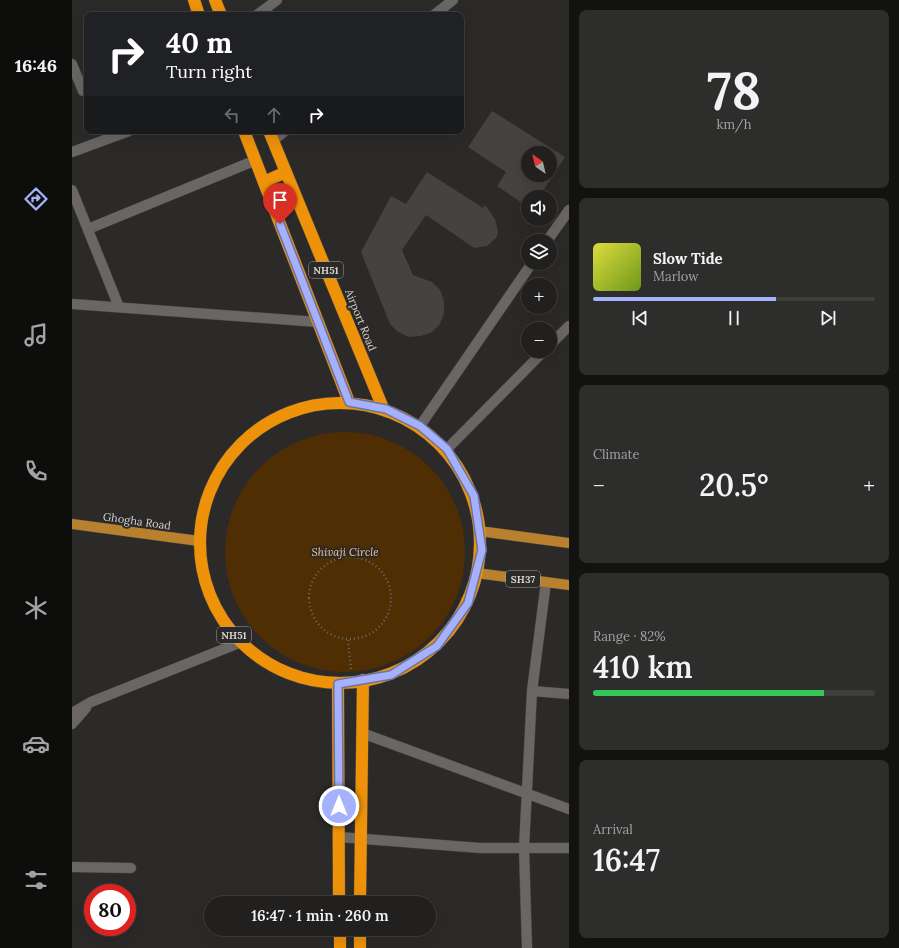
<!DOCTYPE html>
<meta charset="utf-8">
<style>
:root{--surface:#21201e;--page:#2d2d2b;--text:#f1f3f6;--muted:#a2a3a4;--line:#3e3e3c;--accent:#a5b1fc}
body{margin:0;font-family:Lora,serif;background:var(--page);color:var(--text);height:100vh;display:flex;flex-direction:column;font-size:15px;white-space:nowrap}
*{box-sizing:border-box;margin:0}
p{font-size:13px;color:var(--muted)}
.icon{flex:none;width:22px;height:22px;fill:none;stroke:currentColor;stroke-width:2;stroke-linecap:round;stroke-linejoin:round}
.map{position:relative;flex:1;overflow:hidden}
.details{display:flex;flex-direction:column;gap:10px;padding:10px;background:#121210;width:330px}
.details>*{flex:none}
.hud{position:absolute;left:12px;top:12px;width:380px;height:122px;border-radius:8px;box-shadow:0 4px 16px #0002,0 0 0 1px var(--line);background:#202124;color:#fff;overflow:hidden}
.needle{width:26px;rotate:326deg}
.controls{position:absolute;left:449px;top:146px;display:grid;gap:8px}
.controls a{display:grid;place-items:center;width:36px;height:36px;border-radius:50%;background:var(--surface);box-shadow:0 4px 16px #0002,0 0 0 1px var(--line);font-size:20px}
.speed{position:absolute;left:12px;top:884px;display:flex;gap:8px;font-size:20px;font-weight:700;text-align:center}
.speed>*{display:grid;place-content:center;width:52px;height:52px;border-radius:50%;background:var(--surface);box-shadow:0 4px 16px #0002,0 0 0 1px var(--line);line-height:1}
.speed .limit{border:6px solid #d22;background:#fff;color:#111}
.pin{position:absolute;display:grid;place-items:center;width:34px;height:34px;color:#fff;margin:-41px -17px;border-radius:50% 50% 50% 0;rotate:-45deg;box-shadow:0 0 4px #0007}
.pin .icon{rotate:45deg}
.me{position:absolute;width:44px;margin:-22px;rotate:0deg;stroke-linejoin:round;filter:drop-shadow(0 0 3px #0008)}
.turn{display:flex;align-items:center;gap:14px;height:84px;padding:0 16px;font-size:18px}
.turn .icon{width:52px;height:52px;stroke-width:2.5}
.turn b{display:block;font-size:28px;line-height:34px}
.lanes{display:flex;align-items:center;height:38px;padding:0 16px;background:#0003;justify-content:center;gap:20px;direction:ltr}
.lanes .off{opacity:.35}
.big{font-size:30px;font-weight:600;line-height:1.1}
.details .card{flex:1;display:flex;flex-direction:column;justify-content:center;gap:6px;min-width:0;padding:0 14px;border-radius:8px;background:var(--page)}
.details .dial{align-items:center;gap:0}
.dial b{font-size:52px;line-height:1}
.song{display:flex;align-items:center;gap:12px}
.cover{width:48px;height:48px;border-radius:6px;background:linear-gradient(135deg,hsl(60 70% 55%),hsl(80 70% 35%))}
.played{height:4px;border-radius:2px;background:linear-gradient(90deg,var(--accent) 65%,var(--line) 65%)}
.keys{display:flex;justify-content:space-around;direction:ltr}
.heat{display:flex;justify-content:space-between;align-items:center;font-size:22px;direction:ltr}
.charge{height:6px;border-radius:3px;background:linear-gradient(90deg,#34c759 82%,var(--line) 0)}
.trip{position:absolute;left:132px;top:896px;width:232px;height:40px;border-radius:20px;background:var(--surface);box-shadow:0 4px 16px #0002,0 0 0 1px var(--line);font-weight:600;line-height:40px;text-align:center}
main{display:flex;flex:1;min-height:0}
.menu{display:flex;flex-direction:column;width:72px;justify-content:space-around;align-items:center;background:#0d0d0c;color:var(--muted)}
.menu .icon{width:28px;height:28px}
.menu .selected{color:var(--accent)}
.menu b{font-size:18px;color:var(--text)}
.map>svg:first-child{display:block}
.green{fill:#4f2e04}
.building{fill:#454240;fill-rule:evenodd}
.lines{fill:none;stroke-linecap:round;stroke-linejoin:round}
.minor-casing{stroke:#464543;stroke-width:11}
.major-casing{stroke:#464543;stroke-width:11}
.highway-casing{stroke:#464543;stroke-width:13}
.path{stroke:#6a6866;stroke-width:2.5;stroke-dasharray:1 3;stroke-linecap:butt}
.minor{stroke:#696664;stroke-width:10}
.major{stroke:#b9802d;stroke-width:10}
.highway{stroke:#ee9209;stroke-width:12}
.route-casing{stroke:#6b73a4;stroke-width:10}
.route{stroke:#a5b1fc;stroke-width:7}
.labels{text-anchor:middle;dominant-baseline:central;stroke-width:4;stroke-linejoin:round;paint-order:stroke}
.shield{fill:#2c2a28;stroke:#a1a09e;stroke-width:1}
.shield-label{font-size:10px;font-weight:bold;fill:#d3d2d0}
.street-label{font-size:11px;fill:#d3d2d0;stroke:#2c2a28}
.park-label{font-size:11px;font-style:italic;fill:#f5c596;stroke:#2c2a28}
</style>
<main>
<nav class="menu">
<b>16:46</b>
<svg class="icon selected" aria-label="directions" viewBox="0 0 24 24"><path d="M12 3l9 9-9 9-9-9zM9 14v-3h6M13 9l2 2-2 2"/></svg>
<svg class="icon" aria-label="music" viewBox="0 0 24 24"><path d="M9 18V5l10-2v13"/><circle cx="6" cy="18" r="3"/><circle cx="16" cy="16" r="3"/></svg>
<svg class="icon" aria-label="phone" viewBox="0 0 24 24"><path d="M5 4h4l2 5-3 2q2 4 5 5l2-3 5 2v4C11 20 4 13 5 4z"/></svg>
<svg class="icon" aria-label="climate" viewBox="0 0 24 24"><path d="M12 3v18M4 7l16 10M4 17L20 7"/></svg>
<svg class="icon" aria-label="car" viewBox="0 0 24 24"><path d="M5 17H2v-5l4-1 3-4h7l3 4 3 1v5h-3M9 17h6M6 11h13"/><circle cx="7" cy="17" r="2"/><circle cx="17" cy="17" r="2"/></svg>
<svg class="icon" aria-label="filters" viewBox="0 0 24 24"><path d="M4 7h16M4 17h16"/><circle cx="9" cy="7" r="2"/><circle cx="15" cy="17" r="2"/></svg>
</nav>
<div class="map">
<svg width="497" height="948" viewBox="0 0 497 948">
<rect width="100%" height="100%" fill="#2c2a28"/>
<path class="green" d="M153 552a120 120 0 1 1 240 0a120 120 0 1 1-240 0Z"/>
<path class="building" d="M420,111L493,157L467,197H456V207L425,186L434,172L396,147ZM456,153H478V175H456Z
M355,172L411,208L413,205L423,219L426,232L424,238L415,246L402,248L354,215L330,250L341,275L360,282L368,290L372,301V313L368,324L360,332L349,336L337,337L326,332L318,324L289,252L319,196L334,204Z"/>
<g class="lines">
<defs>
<path id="minor" d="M185,15L205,0
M362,15L381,0
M0,64L11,91
M201,141L213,131
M0,152L57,131
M0,190L47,307
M16,229L184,160
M475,241L497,210
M0,304L246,322
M478,345L497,326
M348,426L460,263
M375,449L472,351
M460,691L474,582
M0,713L19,702L167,643
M0,724L14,708
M290,733L497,809
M267,837L408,848H497
M0,867L59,868
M455,948L452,848L460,691L497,694"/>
<path id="major" d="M0,524L127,541
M407,531L497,543
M404,573L497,585"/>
<path id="highway" d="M122,0L127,15
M143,0L149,15
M172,131L277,402
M197,131L311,408
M192,182L214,172
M128 543a140 140 0 1 1 280 0a140 140 0 1 1-280 0Z
M266,685L267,903
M288,903L291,680
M268,929V948
M288,948V929"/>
</defs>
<use href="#minor" class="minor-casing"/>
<use href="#major" class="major-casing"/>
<use href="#highway" class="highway-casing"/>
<path class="path" d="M237 598a41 41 0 1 1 82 0a41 41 0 1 1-82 0Z
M276,640L279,669"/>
<use href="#minor" class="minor"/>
<use href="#major" class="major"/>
<use href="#highway" class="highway"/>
</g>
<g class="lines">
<defs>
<path id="route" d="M208,224L277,402L314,409L348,426L375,449L402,496L410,550L396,603L365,646L319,675L266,684L267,806"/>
</defs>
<use href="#route" class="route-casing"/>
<use href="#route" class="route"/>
</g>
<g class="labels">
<g class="shield">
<rect x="237" y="262" width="34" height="16" rx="3"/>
<rect x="434" y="571" width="34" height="16" rx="3"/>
<rect x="145" y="627" width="34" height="16" rx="3"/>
</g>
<g class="shield-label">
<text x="254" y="270">NH51</text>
<text x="451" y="579">SH37</text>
<text x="162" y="635">NH51</text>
</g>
<g class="street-label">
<text transform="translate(289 320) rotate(68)">Airport Road</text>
<text transform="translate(65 521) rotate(8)">Ghogha Road</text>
</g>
<g class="park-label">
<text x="273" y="552">Shivaji Circle</text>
</g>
</g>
</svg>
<div class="controls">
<a><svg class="needle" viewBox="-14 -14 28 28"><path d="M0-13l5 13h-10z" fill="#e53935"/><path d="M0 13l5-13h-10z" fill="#a2a3a4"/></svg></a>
<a><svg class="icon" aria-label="sound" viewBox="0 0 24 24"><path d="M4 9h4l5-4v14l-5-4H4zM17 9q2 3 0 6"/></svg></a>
<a><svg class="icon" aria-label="layers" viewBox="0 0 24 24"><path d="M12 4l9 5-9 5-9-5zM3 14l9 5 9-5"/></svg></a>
<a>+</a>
<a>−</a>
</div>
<div class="speed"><div class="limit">80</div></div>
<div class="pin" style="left:208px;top:224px;background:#d93025"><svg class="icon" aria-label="arrive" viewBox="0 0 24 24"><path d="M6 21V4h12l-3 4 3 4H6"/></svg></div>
<svg class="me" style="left:267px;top:806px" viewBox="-20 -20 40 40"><circle r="17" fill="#a5b1fc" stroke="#fff" stroke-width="3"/><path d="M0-11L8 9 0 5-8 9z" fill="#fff"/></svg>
<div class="trip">16:47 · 1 min · 260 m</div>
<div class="hud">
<div class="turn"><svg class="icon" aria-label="right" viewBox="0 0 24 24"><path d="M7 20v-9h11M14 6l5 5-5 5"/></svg><div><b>40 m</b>Turn right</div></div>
<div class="lanes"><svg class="icon off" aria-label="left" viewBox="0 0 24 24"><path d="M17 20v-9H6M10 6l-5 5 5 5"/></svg><svg class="icon off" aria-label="ahead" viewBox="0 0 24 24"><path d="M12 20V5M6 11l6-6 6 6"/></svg><svg class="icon" aria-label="right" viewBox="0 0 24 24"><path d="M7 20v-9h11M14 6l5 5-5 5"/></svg></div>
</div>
</div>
<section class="details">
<div class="card dial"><b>78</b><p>km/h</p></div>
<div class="card">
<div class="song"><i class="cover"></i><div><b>Slow Tide</b><p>Marlow</p></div></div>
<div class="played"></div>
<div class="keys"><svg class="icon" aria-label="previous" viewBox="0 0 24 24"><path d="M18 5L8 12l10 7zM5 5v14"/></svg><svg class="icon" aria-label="pause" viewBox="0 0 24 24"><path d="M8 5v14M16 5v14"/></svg><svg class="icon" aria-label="next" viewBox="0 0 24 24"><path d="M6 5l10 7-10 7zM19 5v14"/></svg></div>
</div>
<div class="card"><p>Climate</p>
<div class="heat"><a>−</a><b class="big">20.5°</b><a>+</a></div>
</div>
<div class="card"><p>Range · 82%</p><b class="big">410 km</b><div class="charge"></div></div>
<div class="card"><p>Arrival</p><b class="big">16:47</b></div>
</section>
</main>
